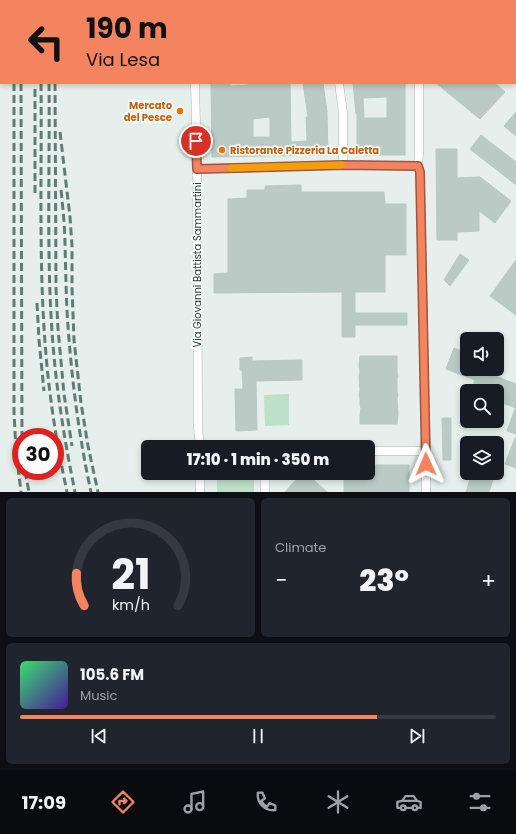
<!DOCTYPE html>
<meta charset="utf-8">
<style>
:root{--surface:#171b24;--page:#20242c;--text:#f1f3f6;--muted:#9ea1a6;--line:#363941;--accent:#f4845f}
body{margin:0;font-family:Poppins,sans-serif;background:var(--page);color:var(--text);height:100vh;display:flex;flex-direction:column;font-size:15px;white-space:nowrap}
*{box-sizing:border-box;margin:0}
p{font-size:13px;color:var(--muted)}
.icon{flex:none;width:22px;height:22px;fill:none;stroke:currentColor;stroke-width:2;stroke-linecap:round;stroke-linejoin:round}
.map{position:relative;height:492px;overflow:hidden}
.drawer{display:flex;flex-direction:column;gap:6px;padding:6px;background:#0d0f14;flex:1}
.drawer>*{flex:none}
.hud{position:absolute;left:0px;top:0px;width:516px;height:84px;box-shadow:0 2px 6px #0003;background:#f4845f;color:#111;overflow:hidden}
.tools{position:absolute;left:460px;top:332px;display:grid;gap:8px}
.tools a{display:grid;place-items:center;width:44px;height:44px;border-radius:6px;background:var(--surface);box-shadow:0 2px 6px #0003;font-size:20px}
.speed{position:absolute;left:12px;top:428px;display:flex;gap:8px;font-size:20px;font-weight:700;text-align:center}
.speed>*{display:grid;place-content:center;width:52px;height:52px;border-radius:50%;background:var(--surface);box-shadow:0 2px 6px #0003;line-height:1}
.speed .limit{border:6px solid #d22;background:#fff;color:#111}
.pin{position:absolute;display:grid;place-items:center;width:34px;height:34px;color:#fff;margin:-17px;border:2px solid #fff;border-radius:50%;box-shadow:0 1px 4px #0007}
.me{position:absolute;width:44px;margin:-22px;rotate:359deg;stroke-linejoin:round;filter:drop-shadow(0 0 3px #0008)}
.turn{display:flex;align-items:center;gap:14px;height:84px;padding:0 20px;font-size:18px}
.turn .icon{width:52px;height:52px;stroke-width:2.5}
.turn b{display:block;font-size:28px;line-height:34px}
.big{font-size:30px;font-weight:800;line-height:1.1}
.drawer .card{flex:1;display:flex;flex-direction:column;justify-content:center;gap:6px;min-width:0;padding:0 14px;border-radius:6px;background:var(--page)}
.drawer .dial{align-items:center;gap:0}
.dial svg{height:104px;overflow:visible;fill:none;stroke:var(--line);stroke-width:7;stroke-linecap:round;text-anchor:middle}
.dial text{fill:var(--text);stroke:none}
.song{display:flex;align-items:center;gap:12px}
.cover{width:48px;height:48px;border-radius:6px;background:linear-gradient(135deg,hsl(140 70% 55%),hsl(260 70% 35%))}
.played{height:4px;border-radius:2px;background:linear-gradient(90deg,var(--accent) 75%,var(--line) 75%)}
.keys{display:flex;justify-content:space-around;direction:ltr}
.heat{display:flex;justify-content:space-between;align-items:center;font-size:22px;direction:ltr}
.drawer .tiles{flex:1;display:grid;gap:6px;grid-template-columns:1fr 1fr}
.card:last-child{grid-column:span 2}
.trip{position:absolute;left:141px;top:440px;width:234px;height:40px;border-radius:6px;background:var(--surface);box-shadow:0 2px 6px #0003;font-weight:800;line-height:40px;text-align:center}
.tabs{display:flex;height:64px;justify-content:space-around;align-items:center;background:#090b0e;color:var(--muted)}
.tabs .icon{width:28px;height:28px}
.tabs .on{color:var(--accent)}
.tabs b{font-size:18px;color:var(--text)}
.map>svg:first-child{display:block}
.green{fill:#bfe0c8}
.building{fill:#bbcac4;stroke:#b8c9c2;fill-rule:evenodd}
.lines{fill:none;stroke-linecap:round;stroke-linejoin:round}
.minor-casing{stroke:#a8b8b2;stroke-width:9}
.minor{stroke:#fff;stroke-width:8}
.rail{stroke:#5f7d75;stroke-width:3;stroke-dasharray:8 4;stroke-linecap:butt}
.route-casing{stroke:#9f563e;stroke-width:10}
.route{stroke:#f4845f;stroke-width:7}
.slow{stroke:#f59e0b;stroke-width:7}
.food-dot{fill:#e8710a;stroke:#f7fbf9;stroke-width:1.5}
.labels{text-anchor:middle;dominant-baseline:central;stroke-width:3.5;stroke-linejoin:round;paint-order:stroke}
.food-label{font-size:10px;font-weight:bold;fill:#c56008;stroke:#f7fbf9;text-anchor:end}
.street-label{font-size:10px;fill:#24423a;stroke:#f7fbf9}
</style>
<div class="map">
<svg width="516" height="492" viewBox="0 0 516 492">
<rect width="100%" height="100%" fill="#e6efeb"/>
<path class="green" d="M289,394V425L265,426L264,395Z
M217,473H254V492H217Z"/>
<path class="building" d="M211,83H230V86L248,85V83H290L291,142L307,141L306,117H308L303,83H323L327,112L328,155L212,157ZM270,117V137H253V119Z
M353,83H405V155H357V114H356ZM387,97V118H364L363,98Z
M436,83H495L505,92L480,119Z
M516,112V136L504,126Z
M481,135L516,162V185L470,149Z
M436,149H457V178L480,177L511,201L495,223L479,211V231L457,232V240H437Z
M301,185V192H384L385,204H406V255H385V292H355V313H407V325H355V337H342V292L214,293V274L228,273V199L247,198V190H265V186Z
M460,254L469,260L450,286L444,280Z
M516,260V315L490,296Z
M454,348L467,353V369H477L516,384V408L497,401V391H471L475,380L446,369Z
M360,356H397V372L398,376L397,378V392L398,395L397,399L398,414L397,424H360V415L361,408L360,405V399L359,395L360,390L359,376L360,372L359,366Z
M252,357V361L302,360V380L256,381L257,430L236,431L235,389H243L242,370H240V358Z
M515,409H516V434L507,431Z
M442,418H451V460H443Z
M515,438H516V468L505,464Z
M368,465H409V492H344V473H368Z
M302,473H306L327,492H285Z
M472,473H495L489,492H466Z"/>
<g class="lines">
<defs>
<path id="minor" d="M194,0V1
M334,0V1
M418,0V1
M195,83L197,169L198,428L200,447
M339,83L343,113V165
M419,83V154L418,166L420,172L426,451V492
M197,169L343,165L418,166
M368,451H426
M265,473V492
M200,492V473"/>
</defs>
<use href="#minor" class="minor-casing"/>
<use href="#minor" class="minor"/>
<path class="rail" d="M55,0V1
M14,1V0
M21,1V0
M41,1V0
M49,1V0
M14,83V413L16,450L21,492
M21,83L22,437
M41,83C42,177 38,272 47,366C51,408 58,450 67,492
M49,83C50,170 46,258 53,345C57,394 65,443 75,492
M55,83L56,289L58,329L64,394L72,446
M35,89V197
M60,132L70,217L72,246V288L74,340L81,403L88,446L98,492
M61,190C63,209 65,228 65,247C66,274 66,300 68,326C72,382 79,437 91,492
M37,303L39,340L44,391
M25,471L29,492"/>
</g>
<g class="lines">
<defs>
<path id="route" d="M196,141L197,169L343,165L418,166L420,172L426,464"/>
</defs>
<use href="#route" class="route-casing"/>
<use href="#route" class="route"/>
<path class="slow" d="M231,168L341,165"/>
</g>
<g class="food-dot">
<circle cx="180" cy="111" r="4"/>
<circle cx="222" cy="150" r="4"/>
</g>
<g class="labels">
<g class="food-label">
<text x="172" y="105">Mercato<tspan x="172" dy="12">del Pesce</tspan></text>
<text x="230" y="150" text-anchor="start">Ristorante Pizzeria La Caletta</text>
</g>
<g class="street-label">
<text transform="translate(197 265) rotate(-90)">Via Giovanni Battista Sammartini</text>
</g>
</g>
</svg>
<div class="tools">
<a><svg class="icon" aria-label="sound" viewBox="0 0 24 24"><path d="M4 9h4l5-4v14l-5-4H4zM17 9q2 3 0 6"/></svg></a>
<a><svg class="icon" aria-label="search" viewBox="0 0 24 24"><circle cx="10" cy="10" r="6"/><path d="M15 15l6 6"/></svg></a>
<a><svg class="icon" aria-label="layers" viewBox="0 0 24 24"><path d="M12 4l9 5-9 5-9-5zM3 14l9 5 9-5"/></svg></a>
</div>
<div class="speed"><div class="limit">30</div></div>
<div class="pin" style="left:196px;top:141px;background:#d93025"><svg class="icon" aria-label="arrive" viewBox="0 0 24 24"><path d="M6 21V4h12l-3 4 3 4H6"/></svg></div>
<svg class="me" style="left:426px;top:464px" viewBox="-20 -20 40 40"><path d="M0-17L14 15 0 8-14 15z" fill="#f4845f" stroke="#fff" stroke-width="4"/></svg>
<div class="trip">17:10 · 1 min · 350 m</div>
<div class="hud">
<div class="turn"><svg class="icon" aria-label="left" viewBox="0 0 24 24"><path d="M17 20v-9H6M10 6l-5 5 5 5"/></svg><div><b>190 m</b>Via Lesa</div></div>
</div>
</div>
<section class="drawer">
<div class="tiles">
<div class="card dial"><svg viewBox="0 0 100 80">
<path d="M14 69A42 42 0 1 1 86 69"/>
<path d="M14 69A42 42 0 0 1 8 44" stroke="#f4845f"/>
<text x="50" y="56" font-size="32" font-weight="700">21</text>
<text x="50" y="72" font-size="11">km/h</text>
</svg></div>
<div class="card"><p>Climate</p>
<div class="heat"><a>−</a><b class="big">23°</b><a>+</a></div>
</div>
<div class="card">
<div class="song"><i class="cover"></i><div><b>105.6 FM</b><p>Music</p></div></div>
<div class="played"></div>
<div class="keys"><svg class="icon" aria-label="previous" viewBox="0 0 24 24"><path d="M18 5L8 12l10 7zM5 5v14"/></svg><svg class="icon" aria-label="pause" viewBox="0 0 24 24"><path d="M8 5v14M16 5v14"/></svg><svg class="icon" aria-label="next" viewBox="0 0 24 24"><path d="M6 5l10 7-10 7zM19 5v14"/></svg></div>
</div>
</div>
</section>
<nav class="tabs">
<b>17:09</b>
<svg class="icon on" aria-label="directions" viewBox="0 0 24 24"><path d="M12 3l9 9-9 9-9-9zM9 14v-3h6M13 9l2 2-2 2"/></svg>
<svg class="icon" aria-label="music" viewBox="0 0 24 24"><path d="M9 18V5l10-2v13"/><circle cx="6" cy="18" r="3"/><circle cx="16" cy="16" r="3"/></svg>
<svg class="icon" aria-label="phone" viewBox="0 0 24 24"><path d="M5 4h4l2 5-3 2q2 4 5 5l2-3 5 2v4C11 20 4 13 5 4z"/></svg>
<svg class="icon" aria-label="climate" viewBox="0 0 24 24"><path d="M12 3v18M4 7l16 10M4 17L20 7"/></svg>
<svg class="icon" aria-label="car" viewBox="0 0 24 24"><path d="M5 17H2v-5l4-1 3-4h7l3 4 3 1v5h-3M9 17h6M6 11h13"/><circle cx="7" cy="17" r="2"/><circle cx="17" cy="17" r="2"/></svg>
<svg class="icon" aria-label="filters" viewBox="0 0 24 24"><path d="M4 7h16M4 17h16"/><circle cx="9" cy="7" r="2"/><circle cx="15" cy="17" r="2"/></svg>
</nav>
